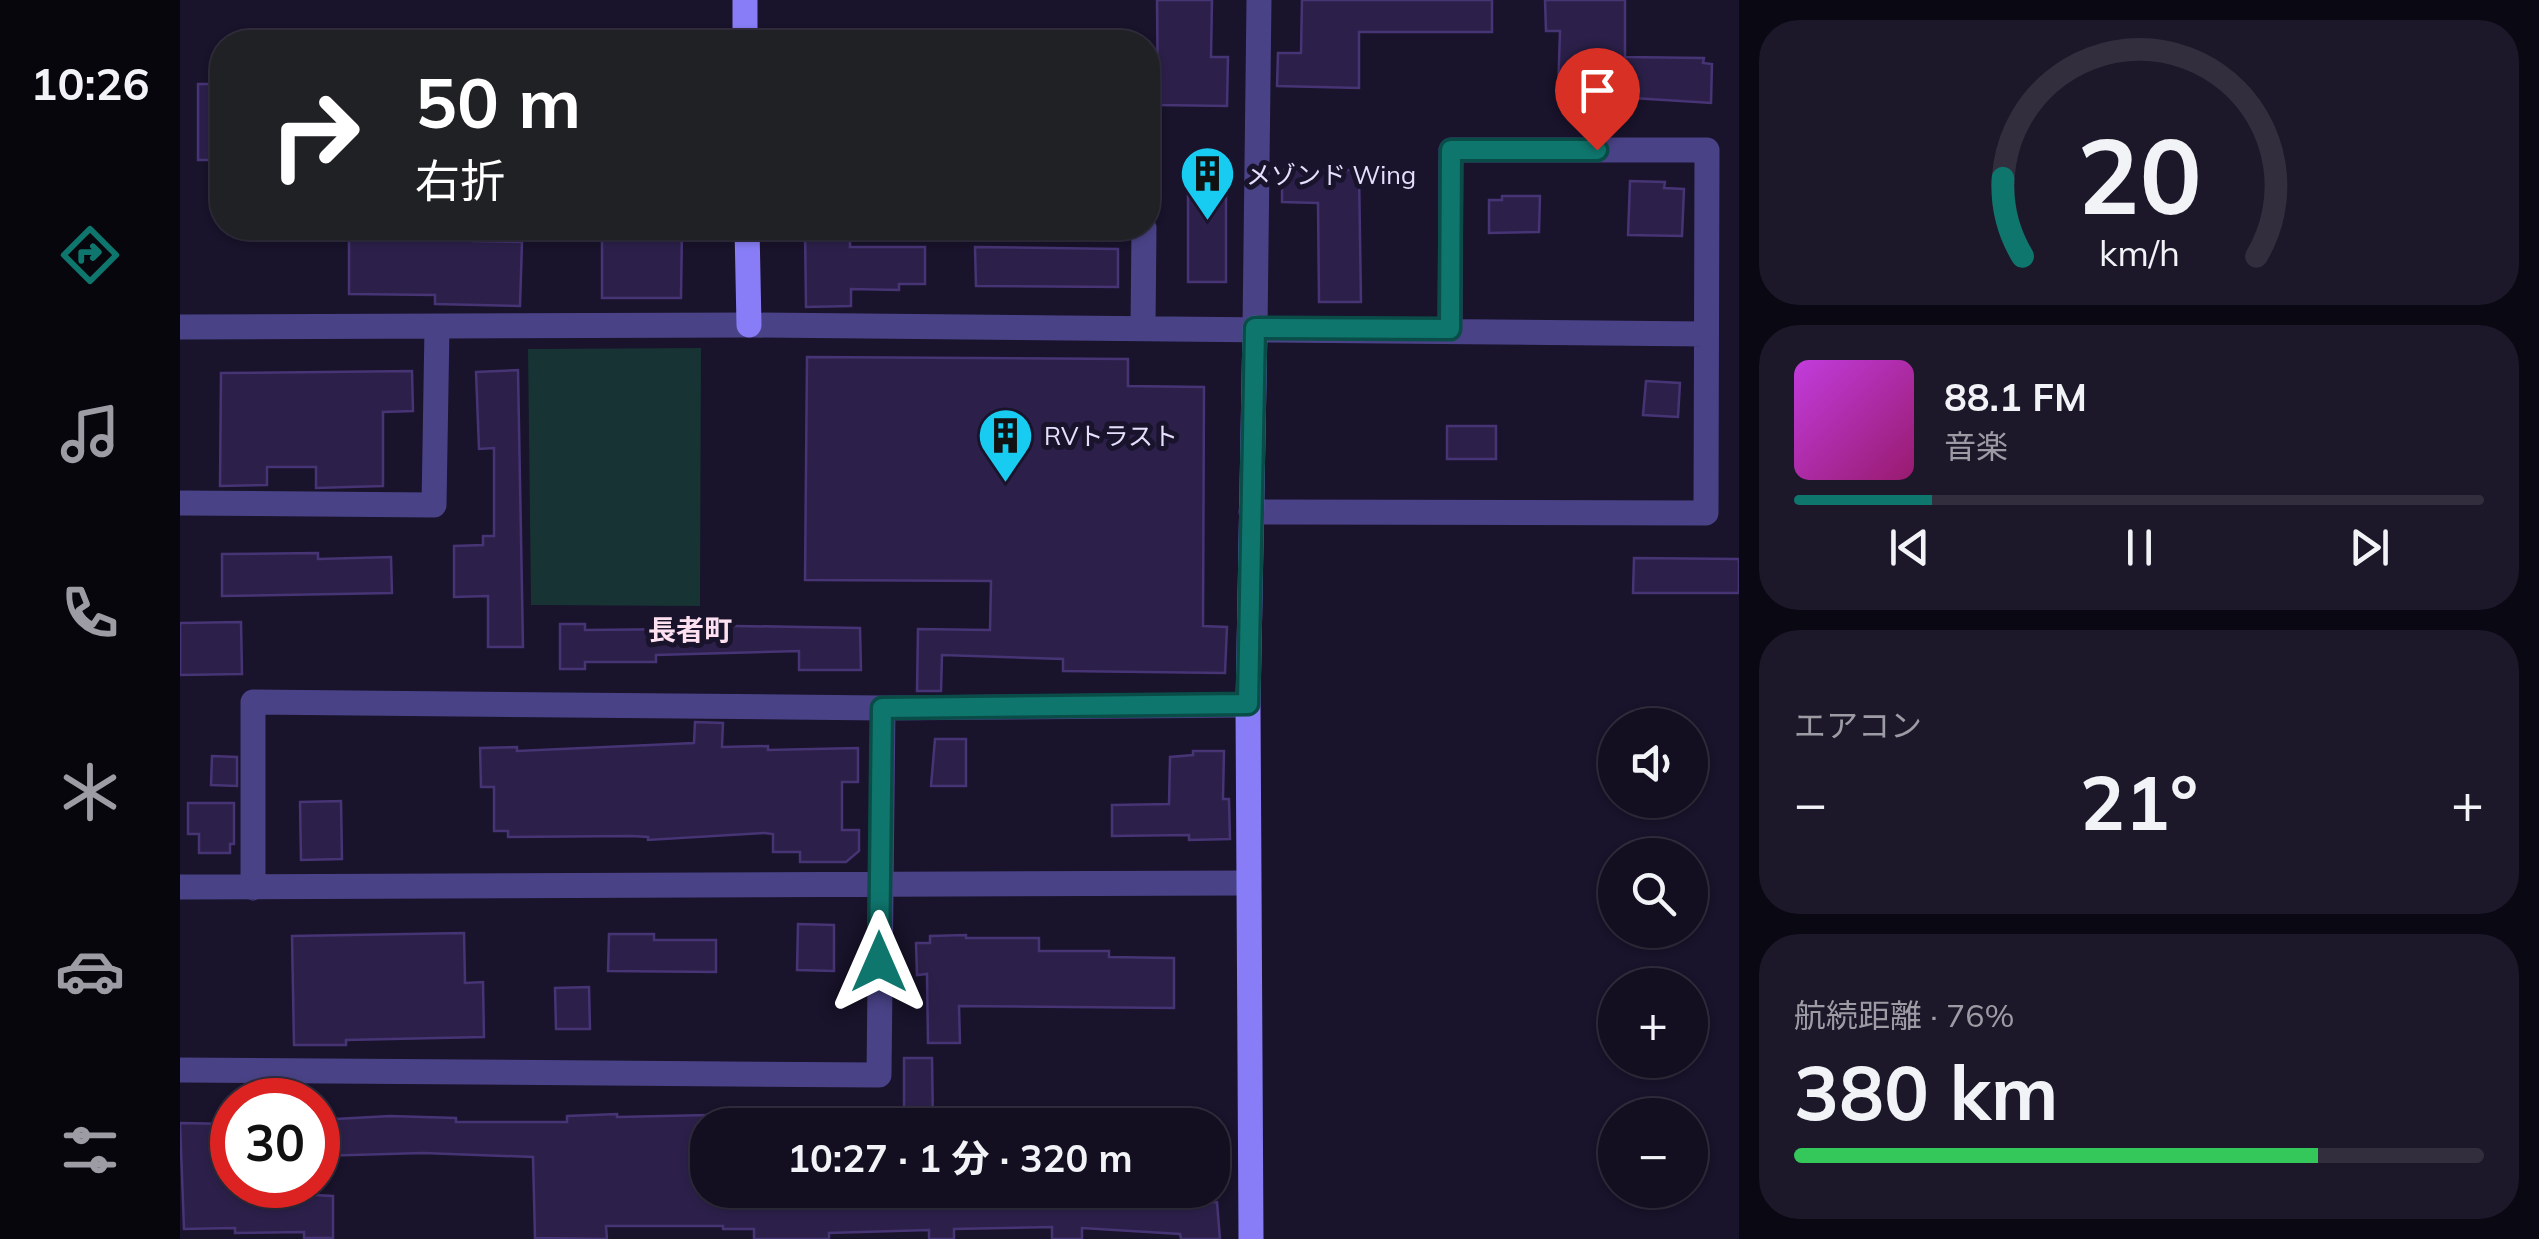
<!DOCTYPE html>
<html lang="ja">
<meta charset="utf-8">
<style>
:root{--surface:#130e20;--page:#1c1729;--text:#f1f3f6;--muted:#9d9ca5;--line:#322e3e;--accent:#0f766e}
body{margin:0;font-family:Mulish,"Noto Sans JP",sans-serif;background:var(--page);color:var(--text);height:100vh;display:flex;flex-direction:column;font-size:38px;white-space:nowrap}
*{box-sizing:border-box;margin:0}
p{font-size:32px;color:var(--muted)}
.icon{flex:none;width:55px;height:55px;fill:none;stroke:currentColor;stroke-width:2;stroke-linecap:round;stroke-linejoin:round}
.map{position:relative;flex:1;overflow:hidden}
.side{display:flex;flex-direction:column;gap:20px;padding:20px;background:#0a0812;width:800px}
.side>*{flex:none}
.banner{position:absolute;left:30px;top:30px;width:950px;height:210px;border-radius:40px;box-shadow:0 2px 8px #0004,0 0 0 2px var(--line);background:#202124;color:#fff;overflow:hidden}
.fabs{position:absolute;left:1418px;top:708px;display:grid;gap:20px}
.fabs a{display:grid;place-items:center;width:110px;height:110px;border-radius:50%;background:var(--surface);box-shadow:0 2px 8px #0004,0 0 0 2px var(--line);font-size:50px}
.speed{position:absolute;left:30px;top:1078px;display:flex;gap:20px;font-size:50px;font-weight:700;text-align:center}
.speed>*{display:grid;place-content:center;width:130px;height:130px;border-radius:50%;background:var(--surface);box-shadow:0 2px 8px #0004,0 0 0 2px var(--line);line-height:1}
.speed .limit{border:15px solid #d22;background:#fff;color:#111}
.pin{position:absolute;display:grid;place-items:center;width:85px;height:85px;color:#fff;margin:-102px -42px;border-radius:50% 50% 50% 0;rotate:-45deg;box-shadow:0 0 10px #0007}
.pin .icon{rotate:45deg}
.me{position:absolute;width:110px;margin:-55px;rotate:0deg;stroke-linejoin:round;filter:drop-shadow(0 0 8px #0008)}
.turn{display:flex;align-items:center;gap:35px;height:210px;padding:0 40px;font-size:45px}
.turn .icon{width:130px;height:130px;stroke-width:2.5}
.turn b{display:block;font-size:70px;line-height:85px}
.big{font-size:75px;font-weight:700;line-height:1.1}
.side .widget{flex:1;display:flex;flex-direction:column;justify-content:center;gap:15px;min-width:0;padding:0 35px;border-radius:40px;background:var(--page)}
.side .dial{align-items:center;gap:0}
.dial svg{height:260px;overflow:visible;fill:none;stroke:var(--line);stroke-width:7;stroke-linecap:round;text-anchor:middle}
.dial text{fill:var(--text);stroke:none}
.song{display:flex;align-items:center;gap:30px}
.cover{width:120px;height:120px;border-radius:15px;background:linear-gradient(135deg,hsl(290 70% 55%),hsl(320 70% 35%))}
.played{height:10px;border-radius:5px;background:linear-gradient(90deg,var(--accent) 20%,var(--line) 20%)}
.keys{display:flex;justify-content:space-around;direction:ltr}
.heat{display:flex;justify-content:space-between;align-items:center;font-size:55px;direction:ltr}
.charge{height:15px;border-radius:8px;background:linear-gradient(90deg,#34c759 76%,var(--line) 0)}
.trip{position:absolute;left:510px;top:1108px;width:540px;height:100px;border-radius:40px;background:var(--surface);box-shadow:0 2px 8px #0004,0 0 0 2px var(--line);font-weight:700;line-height:100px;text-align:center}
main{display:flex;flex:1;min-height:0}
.menu{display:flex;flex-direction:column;width:180px;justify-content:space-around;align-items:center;background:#08060d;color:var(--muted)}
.menu .icon{width:70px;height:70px}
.menu .on{color:var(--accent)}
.menu b{font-size:45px;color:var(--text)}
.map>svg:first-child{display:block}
.green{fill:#173334}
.building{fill:#2c204a;stroke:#463475;stroke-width:2.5}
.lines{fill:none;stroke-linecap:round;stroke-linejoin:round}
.street{stroke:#494286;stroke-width:25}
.secondary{stroke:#887df6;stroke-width:25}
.route-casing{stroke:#0a4d48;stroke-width:25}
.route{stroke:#0f766e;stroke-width:18}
.labels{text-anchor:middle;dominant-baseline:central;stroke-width:10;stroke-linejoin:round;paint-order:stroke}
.poi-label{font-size:25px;fill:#e5dffd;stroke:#19132b;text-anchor:start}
.neighbourhood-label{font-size:28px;font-weight:bold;fill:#fde1f1;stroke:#19132b}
</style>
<main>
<nav class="menu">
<b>10:26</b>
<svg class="icon on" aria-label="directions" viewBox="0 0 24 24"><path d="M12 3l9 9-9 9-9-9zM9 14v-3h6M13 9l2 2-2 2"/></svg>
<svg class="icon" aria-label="music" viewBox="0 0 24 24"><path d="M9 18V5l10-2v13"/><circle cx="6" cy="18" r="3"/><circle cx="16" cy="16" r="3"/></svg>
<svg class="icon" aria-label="phone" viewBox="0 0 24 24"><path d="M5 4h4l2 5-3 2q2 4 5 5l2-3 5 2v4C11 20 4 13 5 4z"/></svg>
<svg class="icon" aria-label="climate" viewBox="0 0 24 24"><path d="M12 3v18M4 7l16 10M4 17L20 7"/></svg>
<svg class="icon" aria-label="car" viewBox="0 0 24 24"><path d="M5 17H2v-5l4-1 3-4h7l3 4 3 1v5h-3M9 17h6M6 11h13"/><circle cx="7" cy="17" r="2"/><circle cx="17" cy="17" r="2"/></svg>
<svg class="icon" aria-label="filters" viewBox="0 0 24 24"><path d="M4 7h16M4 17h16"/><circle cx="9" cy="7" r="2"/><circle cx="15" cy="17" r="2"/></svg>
</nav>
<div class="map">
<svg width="1559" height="1239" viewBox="0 0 1559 1239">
<rect width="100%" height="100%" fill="#19132b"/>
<path class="green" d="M521,348L520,606L351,605L348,349Z"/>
<path class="building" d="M977,0H1032L1031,57H1048L1047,106L978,105Z
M1122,0H1312V32H1179V88L1097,86L1098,53H1121Z
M1365,0H1445V57L1524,58L1523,63L1532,64L1531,103L1453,98V95L1378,93L1380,31H1366Z
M18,84H42V160H18Z
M1008,163H1046V282H1008Z
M1102,170H1179L1181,302H1139L1138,203L1102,202Z
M1450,181L1485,182L1484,188L1504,189L1502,236L1448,235Z
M1322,196H1360L1359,232L1309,233V200H1322Z
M169,228H293V241L342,242L340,306L255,304V295L169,294Z
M422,228H502L501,298H422Z
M625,228H670V247H745V284H719V290L671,289V306L626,307Z
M795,247L938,249V287L796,286Z
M627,357L948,359V386L1024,387L1023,626L1047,627L1045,673L883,671V659L762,655L761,691H737L738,629L810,630L811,581L625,580Z
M338,370L343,647H308V596L274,597V546L303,545V536H314V448L299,449L296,372Z
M232,371L233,411L203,412V486L136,488V467H87V485L40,486L41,373Z
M1466,381L1500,383L1498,417L1463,415Z
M1267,426H1316V459H1267Z
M138,553V559L211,557L212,593L42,596V554Z
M1454,558L1559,559V593H1453Z
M61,622L62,674L0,675V623Z
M380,624H405V630L501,629V625L680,628L681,670H619V651L476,655V662H405V669H380Z
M515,722L543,723L542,747L588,746V750L678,748V782H662V830H679V851L666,862H620V852H593V834L584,833L468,840V837L451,836L328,837V831H314V787H301L300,748L337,747V751L514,743Z
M755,739H786V786H751Z
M1013,751H1044L1043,799H1049L1050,839L1009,840V835L932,836V805L989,804L990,757L1013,755Z
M32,756L57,757V786L31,785Z
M161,801L162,859L121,860L120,802Z
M8,803H54V844H50V853H19V834H8Z
M618,924L654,925V971L617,970Z
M284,933L285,983L303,982L304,1037L166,1040V1045H114L112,936Z
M429,934H474V940H536V972L428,971Z
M786,935V938H859V951H929V957L994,958V1008L779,1006L780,1043H748L747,974L737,975L736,943H750V936Z
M409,987L410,1029H376L375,988Z
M724,1058H752L753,1125H724Z
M437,1114V1117L528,1115V1192L649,1190V1197L775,1190V1198H854V1191H896V1196L962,1200V1208L1037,1202L1040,1239H1001L1000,1234L902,1228V1239H872V1227L774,1229V1239H749V1230L649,1233V1239H574V1229H543V1226H426L427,1239L355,1238L353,1157L243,1153L138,1156V1120L210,1116L276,1118V1122H387V1116Z
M0,1123L52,1124V1191L153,1196V1238H124V1232L55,1233V1228L4,1229Z"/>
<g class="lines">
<path class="street" d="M0,327L569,325L1526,334
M963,327L964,228
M1075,328L1079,0
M0,503L254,505L257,327
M1071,512L1526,513L1527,150H1271L1270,329
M0,887L1067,883
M73,888V702L703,708L1068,705
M0,1070L699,1075L703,708"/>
<path class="secondary" d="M565,0V42
M567,228L569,325
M1071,1239L1068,705L1075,328"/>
</g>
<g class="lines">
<defs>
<path id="route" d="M699,962L702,708L1068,704L1075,328L1270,329L1271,150H1417"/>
</defs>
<use href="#route" class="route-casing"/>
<use href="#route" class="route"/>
</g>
<defs>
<symbol id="building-pin" viewBox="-11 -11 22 30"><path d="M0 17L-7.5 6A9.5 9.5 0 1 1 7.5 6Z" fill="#18cbf0" stroke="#19132b"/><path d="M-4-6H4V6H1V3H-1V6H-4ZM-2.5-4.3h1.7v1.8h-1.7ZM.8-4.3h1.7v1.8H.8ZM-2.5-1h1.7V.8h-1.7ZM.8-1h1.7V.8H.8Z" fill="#111"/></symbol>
</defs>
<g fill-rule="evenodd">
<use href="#building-pin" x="996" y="142" width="63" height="86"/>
<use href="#building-pin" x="794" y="404" width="63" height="86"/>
</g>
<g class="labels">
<g class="poi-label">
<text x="1066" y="174">メゾンド Wing</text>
<text x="864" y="435">RVトラスト</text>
</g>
<g class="neighbourhood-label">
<text x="510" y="629">長者町</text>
</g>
</g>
</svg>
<div class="fabs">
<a><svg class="icon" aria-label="sound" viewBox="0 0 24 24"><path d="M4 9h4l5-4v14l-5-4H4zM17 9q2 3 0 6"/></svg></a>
<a><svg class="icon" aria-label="search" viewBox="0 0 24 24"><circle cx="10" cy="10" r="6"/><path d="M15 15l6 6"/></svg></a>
<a>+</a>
<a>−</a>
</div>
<div class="speed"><div class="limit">30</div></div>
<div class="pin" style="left:1417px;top:150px;background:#d93025"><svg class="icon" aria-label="arrive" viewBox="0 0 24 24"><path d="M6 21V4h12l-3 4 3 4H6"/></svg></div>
<svg class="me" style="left:699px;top:962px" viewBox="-20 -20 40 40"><path d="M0-17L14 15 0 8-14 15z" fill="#0f766e" stroke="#fff" stroke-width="4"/></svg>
<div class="trip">10:27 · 1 分 · 320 m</div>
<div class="banner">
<div class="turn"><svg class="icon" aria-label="right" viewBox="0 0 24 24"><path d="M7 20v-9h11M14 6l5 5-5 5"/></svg><div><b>50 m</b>右折</div></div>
</div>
</div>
<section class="side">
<div class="widget dial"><svg viewBox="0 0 100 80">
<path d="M14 69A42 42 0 1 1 86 69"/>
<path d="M14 69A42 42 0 0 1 8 45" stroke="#0f766e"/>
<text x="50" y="56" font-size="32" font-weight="700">20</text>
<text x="50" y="72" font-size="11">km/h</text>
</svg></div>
<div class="widget">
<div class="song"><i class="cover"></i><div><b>88.1 FM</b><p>音楽</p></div></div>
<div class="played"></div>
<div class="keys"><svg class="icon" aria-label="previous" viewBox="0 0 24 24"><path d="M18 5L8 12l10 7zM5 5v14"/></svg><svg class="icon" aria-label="pause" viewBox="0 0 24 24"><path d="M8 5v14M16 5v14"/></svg><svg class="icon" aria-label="next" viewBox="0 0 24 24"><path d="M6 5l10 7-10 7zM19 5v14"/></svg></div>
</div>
<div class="widget"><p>エアコン</p>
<div class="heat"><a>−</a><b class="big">21°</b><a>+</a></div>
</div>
<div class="widget"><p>航続距離 · 76%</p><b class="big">380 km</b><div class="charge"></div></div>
</section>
</main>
